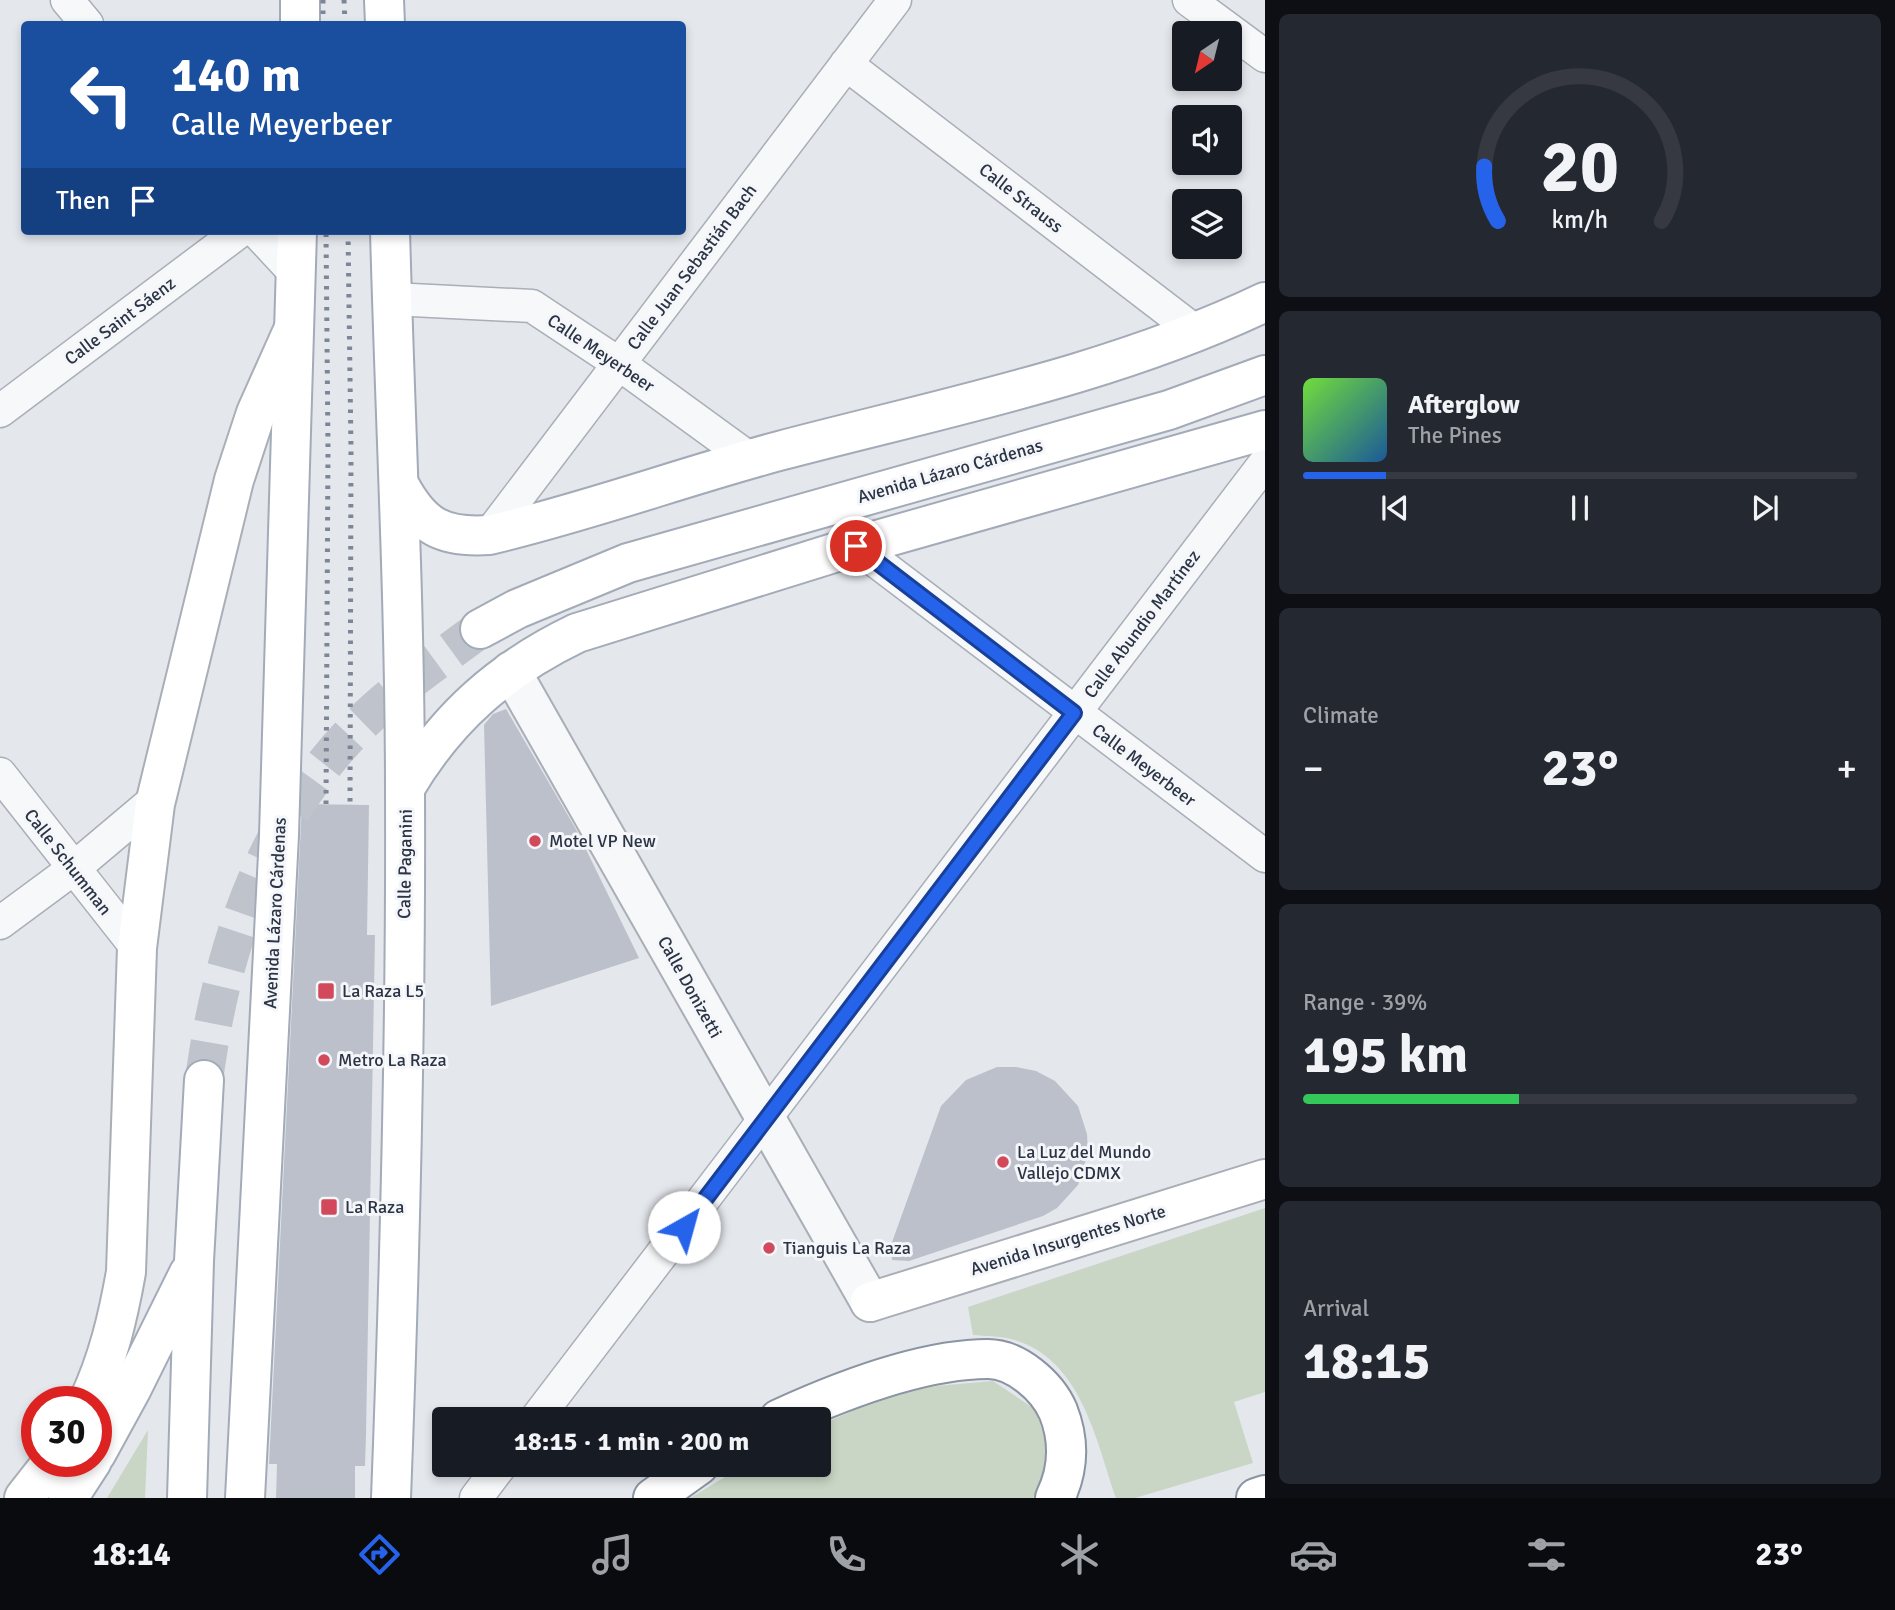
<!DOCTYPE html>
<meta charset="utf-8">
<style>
:root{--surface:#171b24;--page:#242831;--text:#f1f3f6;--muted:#9ea1a6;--line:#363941;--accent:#2563eb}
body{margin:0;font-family:Signika,sans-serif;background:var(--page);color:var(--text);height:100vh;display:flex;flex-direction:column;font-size:26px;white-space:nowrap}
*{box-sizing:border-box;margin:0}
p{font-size:23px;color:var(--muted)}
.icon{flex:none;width:38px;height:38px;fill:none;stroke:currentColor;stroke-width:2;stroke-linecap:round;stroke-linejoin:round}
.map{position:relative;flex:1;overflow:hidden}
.side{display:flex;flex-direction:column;gap:14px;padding:14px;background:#0d0f14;width:630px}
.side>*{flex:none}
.top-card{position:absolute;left:21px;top:21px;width:665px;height:214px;border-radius:7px;box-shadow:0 4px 10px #0003;background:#1a4fa0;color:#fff;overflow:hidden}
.needle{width:46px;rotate:215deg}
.fabs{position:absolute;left:1172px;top:21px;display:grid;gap:14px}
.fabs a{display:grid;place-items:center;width:70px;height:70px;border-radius:7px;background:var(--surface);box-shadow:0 4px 10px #0003;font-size:35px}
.speed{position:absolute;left:21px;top:1386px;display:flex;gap:14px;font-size:35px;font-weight:700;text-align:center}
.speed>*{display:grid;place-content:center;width:91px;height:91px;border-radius:50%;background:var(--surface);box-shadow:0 4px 10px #0003;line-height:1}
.speed .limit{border:10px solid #d22;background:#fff;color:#111}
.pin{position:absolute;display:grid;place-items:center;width:60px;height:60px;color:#fff;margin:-30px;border:4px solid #fff;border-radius:50%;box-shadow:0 2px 7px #0007}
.me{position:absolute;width:77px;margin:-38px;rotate:38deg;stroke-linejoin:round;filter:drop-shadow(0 0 5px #0008)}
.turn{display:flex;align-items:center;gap:24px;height:147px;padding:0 35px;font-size:32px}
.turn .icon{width:91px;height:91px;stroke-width:2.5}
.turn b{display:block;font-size:49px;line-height:60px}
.then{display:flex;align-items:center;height:66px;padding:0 35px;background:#0003;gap:14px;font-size:26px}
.big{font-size:52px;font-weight:800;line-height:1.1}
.side .tile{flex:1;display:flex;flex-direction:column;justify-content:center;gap:10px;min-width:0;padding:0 24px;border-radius:10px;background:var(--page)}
.side .dial{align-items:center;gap:0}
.dial svg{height:182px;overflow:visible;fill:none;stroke:var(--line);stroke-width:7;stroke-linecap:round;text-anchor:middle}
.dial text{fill:var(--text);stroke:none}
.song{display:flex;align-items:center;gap:21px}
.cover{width:84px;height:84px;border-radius:10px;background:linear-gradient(135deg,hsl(100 70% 55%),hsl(210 70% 35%))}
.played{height:7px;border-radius:4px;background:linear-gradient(90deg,var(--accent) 15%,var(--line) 15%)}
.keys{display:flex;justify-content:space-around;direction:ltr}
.heat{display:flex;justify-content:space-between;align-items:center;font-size:38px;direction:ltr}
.charge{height:10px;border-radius:5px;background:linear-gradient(90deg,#34c759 39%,var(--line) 0)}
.trip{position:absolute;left:432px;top:1407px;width:399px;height:70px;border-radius:7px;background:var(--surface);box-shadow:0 4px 10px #0003;font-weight:800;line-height:70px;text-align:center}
.tab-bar{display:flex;height:112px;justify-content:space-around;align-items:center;background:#090b0e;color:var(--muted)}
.tab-bar .icon{width:49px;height:49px}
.tab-bar .on{color:var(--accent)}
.tab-bar b{font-size:32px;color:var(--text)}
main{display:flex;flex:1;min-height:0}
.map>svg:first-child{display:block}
.green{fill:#c9d6c5}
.building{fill:#bbc0ca}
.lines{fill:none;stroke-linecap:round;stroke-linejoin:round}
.primary-tunnel{stroke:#bfc3cb;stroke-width:38;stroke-dasharray:38 19;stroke-linecap:butt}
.minor-casing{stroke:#a9aeb7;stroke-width:35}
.tertiary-casing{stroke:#a9aeb7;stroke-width:42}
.secondary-casing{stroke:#a9aeb7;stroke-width:42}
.primary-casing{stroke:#a3abb8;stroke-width:42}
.motorway-casing{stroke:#8b94a3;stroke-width:42}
.minor{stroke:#f7f8fa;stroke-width:32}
.tertiary{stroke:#f7f8fa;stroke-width:38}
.secondary{stroke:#fff;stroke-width:38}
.primary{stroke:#fff;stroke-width:38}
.motorway{stroke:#fff;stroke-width:38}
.rail{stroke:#7d8696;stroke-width:5;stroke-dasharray:3.5 7;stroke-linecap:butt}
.route-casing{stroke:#184099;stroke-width:18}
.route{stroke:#2563eb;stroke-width:12}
.poi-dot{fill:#d1495b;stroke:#f4f6f9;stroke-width:2.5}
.labels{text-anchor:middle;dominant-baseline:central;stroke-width:6;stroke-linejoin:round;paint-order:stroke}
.street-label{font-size:18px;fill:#2b3445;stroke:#f4f6f9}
.poi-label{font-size:18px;fill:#2b3445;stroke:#f4f6f9;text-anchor:start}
</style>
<main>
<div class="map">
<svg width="1265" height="1498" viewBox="0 0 1265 1498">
<rect width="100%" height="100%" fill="#e4e7ec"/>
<path class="green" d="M1265,1208V1392L1234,1402L1253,1463L1135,1498H1116C1096,1440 1081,1357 1011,1339C999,1336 985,1336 973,1335L968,1307Z
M993,1381L1036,1410L1051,1460L1033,1498H690L745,1465H819V1426L901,1389Z
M148,1430L145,1498H107Z"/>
<path class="building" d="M506,709L577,831L639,958L491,1006L484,725L493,714Z
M302,804L369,805L367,935H375L366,1434L365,1466H355V1498H276L277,1464H269Z
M997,1067H1016L1036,1071L1055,1081L1078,1106L1087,1134L1088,1153L1078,1185L1057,1208L1043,1216L909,1261L892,1260L891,1245L941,1106L966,1080Z"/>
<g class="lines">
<path class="primary-tunnel" d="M204,1080C222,944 268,809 371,714C404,683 443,657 480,629"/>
<defs>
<path id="minor" d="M67,0L87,24
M1189,0L1265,56
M846,64L1196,332
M256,231L296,274
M392,299L532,306L618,363L750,459
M0,411L240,231
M489,535L895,0
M856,546L1265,856
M0,774L137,948
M0,923L73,869L156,799
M536,1419L1265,463
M476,1498L501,1465"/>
<path id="tertiary" d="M511,671L870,1302"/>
<path id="secondary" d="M870,1302L1265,1179
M88,1402C108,1360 118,1317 126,1272L137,948L155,804L234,480L256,413L294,328
M24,1498L53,1461"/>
<path id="primary" d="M384,0L385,24
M300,24V0
M390,231C395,418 405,604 405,791C406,1027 400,1262 391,1498
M400,486C422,527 443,538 489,535C587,512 682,477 779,451C942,408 1112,375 1265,302
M480,629L517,609L628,563L1169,410L1265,375
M405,788C447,717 502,669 577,633L856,546L1265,430
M96,1454L131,1390L189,1273
M68,1498L92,1461
M187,1498L194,1261L204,1080
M245,1498L279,835L297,231"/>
<path id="motorway" d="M779,1419C838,1392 922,1359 988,1359C1016,1359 1047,1386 1058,1411C1070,1441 1069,1469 1055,1498
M653,1498L699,1465
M1256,1498L1265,1495"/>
</defs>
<use href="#minor" class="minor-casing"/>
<use href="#tertiary" class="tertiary-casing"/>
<use href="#secondary" class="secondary-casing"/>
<use href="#primary" class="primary-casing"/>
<use href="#motorway" class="motorway-casing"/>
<use href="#minor" class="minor"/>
<use href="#tertiary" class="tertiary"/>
<use href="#secondary" class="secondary"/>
<use href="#primary" class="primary"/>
<use href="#motorway" class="motorway"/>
<path class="rail" d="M323,0V24
M344,0L345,24
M348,231L351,450L350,805
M326,804L328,450L326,231"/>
</g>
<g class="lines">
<defs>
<path id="route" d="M684,1227L1074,713L856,546"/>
</defs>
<use href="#route" class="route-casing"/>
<use href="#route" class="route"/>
</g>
<g class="poi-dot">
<circle cx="535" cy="841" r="7"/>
<rect x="317" y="982" width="18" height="18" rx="3.5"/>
<circle cx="324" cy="1060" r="7"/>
<circle cx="1003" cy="1162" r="7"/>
<rect x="320" y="1198" width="18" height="18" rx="3.5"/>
<circle cx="769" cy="1248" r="7"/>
</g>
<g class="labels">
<g class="street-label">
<text transform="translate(1021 198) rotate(38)">Calle Strauss</text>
<text transform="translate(692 267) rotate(-53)">Calle Juan Sebastián Bach</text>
<text transform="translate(120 321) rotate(-37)">Calle Saint Sáenz</text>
<text transform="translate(601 353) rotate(34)">Calle Meyerbeer</text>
<text transform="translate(950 471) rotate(-16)">Avenida Lázaro Cárdenas</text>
<text transform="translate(1142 624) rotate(-53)">Calle Abundio Martínez</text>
<text transform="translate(1144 765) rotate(37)">Calle Meyerbeer</text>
<text transform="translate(68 862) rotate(52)">Calle Schumman</text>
<text transform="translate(405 864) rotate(-89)">Calle Paganini</text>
<text transform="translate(275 913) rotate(-87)">Avenida Lázaro Cárdenas</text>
<text transform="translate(690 987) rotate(61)">Calle Donizetti</text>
<text transform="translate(1068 1240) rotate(-17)">Avenida Insurgentes Norte</text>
</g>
<g class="poi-label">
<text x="549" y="841">Motel VP New</text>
<text x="342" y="991">La Raza L5</text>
<text x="338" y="1060">Metro La Raza</text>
<text x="1017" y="1152">La Luz del Mundo<tspan x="1017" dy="21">Vallejo CDMX</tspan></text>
<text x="345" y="1207">La Raza</text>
<text x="783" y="1248">Tianguis La Raza</text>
</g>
</g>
</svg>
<div class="fabs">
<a><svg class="needle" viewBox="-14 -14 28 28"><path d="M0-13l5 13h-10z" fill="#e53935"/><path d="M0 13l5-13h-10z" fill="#9ea1a6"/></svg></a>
<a><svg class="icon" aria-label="sound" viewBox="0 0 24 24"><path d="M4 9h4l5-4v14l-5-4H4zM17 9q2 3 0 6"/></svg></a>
<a><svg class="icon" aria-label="layers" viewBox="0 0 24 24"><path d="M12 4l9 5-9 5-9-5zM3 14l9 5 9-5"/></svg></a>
</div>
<div class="speed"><div class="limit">30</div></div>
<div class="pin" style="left:856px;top:546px;background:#d93025"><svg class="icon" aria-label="arrive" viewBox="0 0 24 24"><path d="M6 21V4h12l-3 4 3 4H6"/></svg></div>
<svg class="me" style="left:684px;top:1227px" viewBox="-20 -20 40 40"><circle r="19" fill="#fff"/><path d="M0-13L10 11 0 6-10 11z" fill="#2563eb"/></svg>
<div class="trip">18:15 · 1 min · 200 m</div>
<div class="top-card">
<div class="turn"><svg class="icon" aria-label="left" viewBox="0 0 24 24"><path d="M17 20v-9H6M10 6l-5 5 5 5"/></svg><div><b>140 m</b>Calle Meyerbeer</div></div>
<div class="then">Then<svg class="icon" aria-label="arrive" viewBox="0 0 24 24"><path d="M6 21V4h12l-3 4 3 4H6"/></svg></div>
</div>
</div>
<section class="side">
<div class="tile dial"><svg viewBox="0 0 100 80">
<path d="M14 69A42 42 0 1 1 86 69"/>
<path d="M14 69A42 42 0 0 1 8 45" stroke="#2563eb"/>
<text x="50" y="56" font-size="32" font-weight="700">20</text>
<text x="50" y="72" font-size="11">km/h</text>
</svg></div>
<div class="tile">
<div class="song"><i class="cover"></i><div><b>Afterglow</b><p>The Pines</p></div></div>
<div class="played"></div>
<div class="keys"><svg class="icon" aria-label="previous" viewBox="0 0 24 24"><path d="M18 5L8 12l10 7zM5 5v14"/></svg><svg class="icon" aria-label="pause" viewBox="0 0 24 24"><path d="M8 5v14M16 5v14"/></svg><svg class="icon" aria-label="next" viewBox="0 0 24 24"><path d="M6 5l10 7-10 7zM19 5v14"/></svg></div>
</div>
<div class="tile"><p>Climate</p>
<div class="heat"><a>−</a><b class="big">23°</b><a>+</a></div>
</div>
<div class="tile"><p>Range · 39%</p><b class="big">195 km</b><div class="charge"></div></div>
<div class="tile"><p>Arrival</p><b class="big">18:15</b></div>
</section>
</main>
<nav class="tab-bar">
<b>18:14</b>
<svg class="icon on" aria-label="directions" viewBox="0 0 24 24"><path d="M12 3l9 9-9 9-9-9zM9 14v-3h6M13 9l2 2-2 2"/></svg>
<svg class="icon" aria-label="music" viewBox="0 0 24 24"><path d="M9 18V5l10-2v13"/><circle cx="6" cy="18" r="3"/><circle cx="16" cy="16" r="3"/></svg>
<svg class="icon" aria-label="phone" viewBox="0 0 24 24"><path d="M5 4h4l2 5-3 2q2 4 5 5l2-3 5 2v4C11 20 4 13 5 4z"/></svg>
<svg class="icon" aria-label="climate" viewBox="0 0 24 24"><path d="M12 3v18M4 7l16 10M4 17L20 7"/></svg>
<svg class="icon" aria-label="car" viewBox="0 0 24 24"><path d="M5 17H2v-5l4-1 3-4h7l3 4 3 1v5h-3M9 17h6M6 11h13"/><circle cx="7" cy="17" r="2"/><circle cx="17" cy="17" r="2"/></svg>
<svg class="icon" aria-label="filters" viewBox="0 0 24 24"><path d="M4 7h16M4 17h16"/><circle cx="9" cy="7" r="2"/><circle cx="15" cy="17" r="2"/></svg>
<b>23°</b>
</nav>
